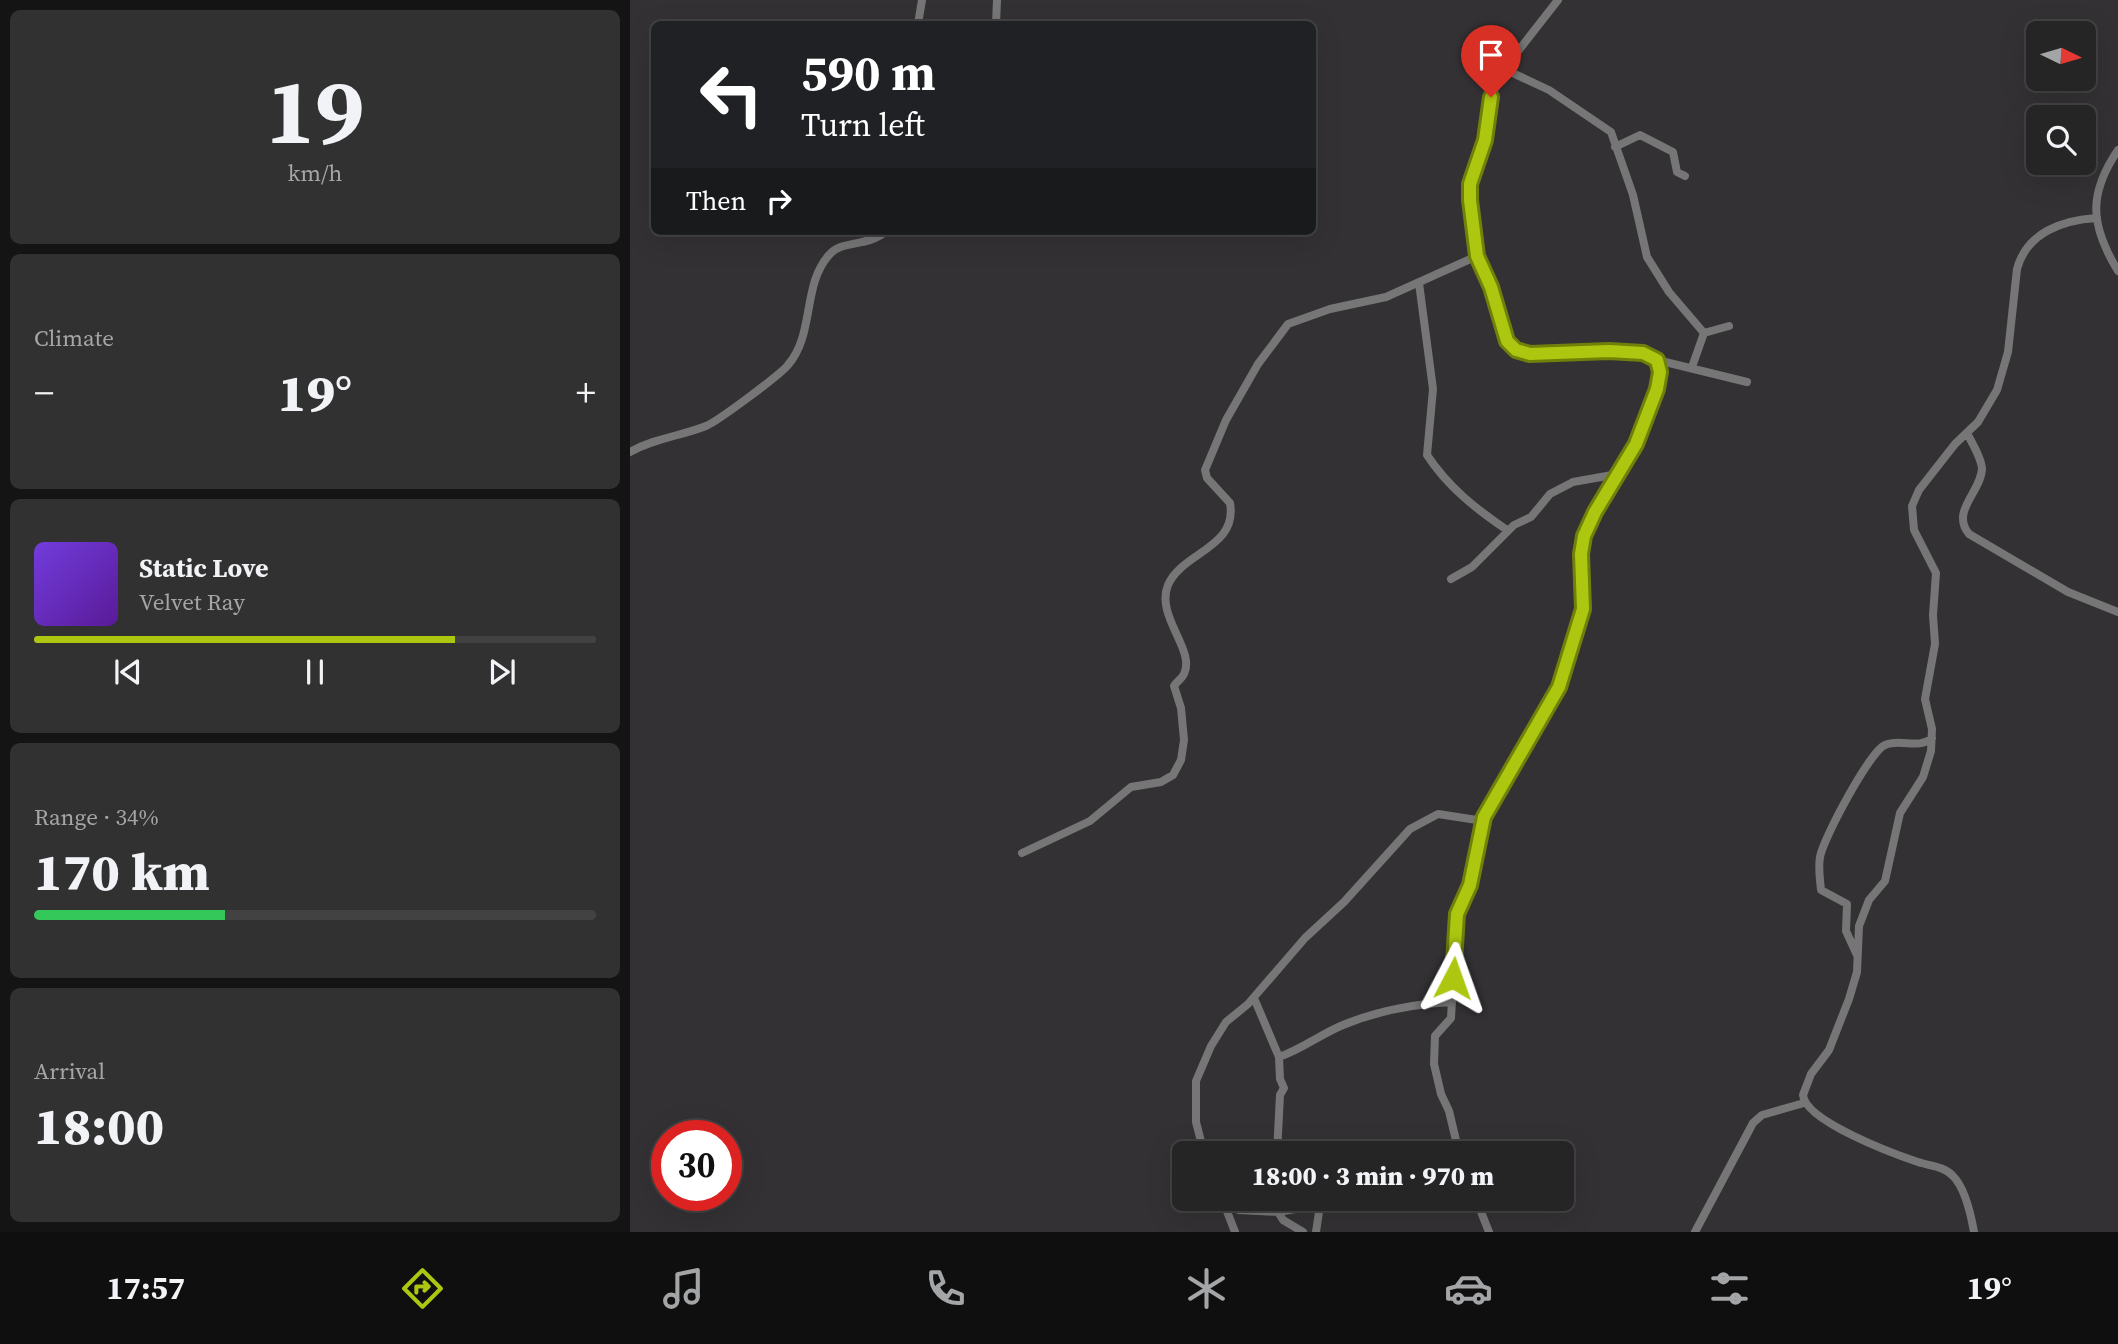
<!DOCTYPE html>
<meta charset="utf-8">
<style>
:root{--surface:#262526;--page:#323132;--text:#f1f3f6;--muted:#a4a5a7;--line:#424243;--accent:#adc610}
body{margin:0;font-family:"Source Serif 4",serif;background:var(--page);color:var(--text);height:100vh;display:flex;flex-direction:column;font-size:26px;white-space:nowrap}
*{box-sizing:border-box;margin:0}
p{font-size:23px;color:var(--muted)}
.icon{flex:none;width:38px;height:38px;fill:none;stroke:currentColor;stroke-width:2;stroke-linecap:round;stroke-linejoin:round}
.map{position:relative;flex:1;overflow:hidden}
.sheet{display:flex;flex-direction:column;gap:10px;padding:10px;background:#151415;width:630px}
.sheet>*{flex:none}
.banner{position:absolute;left:21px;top:21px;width:665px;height:214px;border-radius:10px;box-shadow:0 7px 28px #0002,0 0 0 2px var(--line);background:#202124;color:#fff;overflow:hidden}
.needle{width:46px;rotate:95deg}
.controls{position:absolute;left:1396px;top:21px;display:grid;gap:14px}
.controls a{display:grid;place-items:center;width:70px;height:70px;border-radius:10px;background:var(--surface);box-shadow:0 7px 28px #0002,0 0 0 2px var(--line);font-size:35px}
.speed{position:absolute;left:21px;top:1120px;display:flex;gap:14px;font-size:35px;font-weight:700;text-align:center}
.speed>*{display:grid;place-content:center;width:91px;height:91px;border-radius:50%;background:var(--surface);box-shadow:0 7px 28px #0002,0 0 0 2px var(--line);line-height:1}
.speed .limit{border:10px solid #d22;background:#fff;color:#111}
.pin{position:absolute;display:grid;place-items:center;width:60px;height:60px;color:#fff;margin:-72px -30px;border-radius:50% 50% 50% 0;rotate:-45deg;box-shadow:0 0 7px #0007}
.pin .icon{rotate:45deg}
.me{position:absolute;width:77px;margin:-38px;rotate:4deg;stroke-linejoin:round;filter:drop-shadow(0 0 5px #0008)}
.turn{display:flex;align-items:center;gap:24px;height:147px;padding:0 35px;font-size:32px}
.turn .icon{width:91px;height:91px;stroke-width:2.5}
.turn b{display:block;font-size:49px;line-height:60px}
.then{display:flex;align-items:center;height:66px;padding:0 35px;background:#0003;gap:14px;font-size:26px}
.big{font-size:52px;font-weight:800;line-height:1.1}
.sheet .widget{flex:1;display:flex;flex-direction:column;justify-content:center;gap:10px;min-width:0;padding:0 24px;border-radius:10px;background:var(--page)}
.sheet .dial{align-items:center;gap:0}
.dial b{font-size:91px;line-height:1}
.song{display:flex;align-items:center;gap:21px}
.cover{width:84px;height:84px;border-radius:10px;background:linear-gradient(135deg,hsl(260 70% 55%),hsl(270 70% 35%))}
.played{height:7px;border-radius:4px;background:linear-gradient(90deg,var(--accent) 75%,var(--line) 75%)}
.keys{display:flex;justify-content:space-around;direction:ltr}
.heat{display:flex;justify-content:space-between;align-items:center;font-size:38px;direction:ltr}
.charge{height:10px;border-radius:5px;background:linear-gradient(90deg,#34c759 34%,var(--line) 0)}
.trip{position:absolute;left:542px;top:1141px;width:402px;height:70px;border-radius:10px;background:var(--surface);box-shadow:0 7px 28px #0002,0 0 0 2px var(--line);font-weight:800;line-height:70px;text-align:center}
.menu{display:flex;height:112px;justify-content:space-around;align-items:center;background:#0f0f0f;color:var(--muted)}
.menu .icon{width:49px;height:49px}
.menu .active{color:var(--accent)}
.menu b{font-size:32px;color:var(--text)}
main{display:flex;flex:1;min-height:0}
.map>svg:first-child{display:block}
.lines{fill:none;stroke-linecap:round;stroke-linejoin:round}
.minor{stroke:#767677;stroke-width:8}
.route-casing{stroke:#70810a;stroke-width:18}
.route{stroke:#adc610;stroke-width:12}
</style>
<main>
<section class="sheet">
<div class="widget dial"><b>19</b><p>km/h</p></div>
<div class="widget"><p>Climate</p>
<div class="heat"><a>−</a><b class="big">19°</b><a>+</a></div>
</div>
<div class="widget">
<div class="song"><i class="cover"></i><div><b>Static Love</b><p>Velvet Ray</p></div></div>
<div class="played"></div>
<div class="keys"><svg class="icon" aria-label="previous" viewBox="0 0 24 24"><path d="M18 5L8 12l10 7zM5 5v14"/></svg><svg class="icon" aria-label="pause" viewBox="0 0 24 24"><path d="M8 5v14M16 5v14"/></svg><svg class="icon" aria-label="next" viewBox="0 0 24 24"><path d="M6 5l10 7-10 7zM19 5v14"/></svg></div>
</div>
<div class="widget"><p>Range · 34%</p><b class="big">170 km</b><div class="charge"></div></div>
<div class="widget"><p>Arrival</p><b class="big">18:00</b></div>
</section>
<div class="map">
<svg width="1488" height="1232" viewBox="0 0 1488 1232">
<rect width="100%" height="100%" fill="#333133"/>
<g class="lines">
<path class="minor" d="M288,24L292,0
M366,24L367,0
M874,69L919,90L981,132L1003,195L1017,257L1039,292L1074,333
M985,147L1010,135L1043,152L1047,172L1055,176
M1488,150C1458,194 1460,225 1488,271
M789,283L803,389L797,455C818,487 846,509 877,530
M1027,360L1117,382
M1062,367L1074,333L1099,326
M1337,433C1342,443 1351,457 1352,468C1352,491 1320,511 1339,534L1438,592L1488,612
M0,452C25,438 51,436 76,426C88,421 150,375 158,365C185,334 172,285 199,255C213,239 236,248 257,231
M821,579L842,567L884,525L901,517L920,494L943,482L988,474
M392,853L460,821L501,787L531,782L543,775L551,760L554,740L551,708L544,686C547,681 552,679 554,674C566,650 525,616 538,585C552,552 608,548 600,503L577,478L575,470L596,420L628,364L658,324L700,309L756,297L847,256
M1227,955L1216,931L1217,904L1191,890C1190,879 1188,868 1190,857C1193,839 1240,751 1255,745C1271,738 1288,750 1302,738
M624,998L649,1057L650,1079L654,1088L650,1095L647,1153
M649,1057C672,1049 691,1034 713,1025C747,1011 784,1004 821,1002
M574,1153L566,1122V1081L581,1046L596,1022L618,1004L675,938L714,902L780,829L808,814L847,820L862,807L929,687L953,609L951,553L954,536L965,512L1006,444L1027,389L1030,372L1027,360L1013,353L951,351L910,354L886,350L878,341L861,287L847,256L840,184L855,140L861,97L874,69L928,0
M805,1153L826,1145
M829,1153L819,1111L811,1094L804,1064L805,1036L821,1018L827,914L840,885L854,817
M846,1199L859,1232
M592,1200L609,1210L648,1212L723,1199
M593,1201L605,1232
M648,1212L653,1220L673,1232
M686,1232L690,1205
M1065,1232L1123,1123L1132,1115L1174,1103
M1344,1232C1341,1215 1335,1188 1323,1176C1314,1166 1300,1166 1288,1162C1264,1154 1175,1121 1173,1095L1181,1074L1199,1050L1219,999L1227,972L1229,926L1239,900L1255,881L1270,813L1293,777L1301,751L1302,729L1295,699L1305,644L1303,615L1306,573L1284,530L1282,506L1289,490L1325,444L1348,422L1367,390L1378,352L1387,269C1397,232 1433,220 1467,218"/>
</g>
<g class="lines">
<defs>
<path id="route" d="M823,978L827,914L840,885L854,817L929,687L953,609L951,554L954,536L965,512L1006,444L1027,389L1030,372L1027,360L1013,353L979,351L900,354L886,350L877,341L861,287L847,256L840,200V184L855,140L861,97"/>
</defs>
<use href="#route" class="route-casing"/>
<use href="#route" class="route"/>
</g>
</svg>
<div class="controls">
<a><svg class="needle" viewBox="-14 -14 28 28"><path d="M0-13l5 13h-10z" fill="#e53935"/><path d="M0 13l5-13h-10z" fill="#a4a5a7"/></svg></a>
<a><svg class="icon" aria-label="search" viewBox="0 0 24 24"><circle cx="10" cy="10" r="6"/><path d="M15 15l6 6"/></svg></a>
</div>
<div class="speed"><div class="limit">30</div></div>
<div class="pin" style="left:861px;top:97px;background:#d93025"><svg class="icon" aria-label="arrive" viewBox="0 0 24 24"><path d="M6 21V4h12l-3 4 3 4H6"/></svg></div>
<svg class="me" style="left:823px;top:978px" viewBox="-20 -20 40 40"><path d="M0-17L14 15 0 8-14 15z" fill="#adc610" stroke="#fff" stroke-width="4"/></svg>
<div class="trip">18:00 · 3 min · 970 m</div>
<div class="banner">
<div class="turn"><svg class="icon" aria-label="left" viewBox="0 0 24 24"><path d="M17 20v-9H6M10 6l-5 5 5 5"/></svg><div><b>590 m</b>Turn left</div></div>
<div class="then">Then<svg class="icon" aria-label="right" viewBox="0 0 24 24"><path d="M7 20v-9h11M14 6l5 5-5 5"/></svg></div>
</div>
</div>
</main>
<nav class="menu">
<b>17:57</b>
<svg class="icon active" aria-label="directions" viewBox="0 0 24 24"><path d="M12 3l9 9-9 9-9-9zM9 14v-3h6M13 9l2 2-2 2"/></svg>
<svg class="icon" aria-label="music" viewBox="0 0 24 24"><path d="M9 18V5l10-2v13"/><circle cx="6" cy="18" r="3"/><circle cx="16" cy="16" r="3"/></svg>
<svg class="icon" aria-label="phone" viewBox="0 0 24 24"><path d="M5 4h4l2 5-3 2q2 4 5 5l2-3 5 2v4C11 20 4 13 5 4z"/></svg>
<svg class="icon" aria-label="climate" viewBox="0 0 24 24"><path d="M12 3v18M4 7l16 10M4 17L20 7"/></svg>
<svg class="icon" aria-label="car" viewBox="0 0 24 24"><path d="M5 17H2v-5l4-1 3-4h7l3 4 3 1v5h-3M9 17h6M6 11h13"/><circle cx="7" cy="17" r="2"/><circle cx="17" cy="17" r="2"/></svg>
<svg class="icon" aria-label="filters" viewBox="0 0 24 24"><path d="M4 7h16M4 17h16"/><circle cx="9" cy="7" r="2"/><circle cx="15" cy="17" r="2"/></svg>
<b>19°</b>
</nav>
